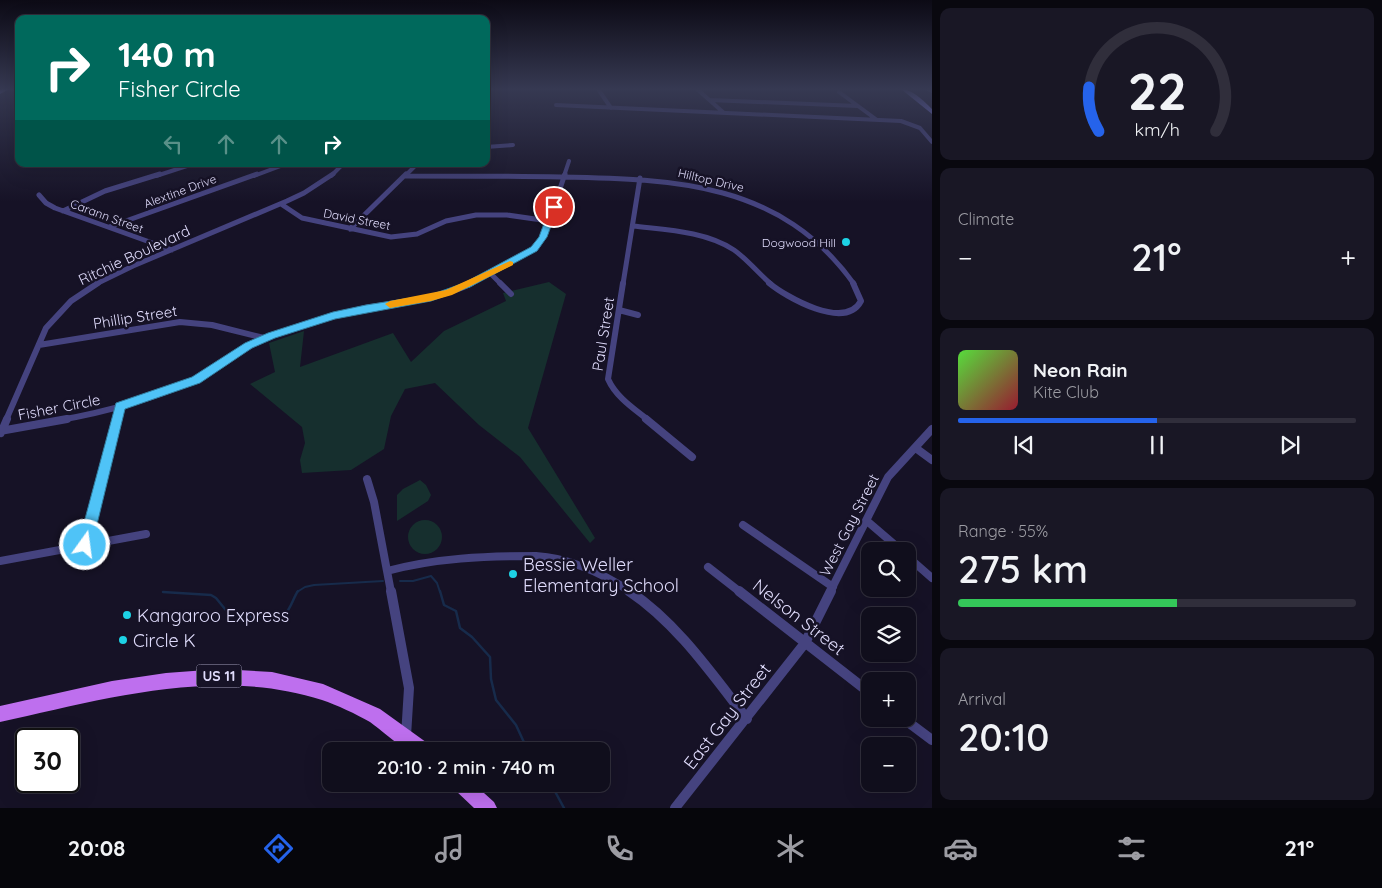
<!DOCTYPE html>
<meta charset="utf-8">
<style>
:root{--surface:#100e1c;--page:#191725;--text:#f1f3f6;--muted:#9c9ca3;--line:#302e3b;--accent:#2563eb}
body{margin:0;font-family:Quicksand,sans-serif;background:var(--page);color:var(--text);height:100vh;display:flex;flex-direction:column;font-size:19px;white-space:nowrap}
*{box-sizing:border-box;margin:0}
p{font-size:16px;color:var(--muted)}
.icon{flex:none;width:28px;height:28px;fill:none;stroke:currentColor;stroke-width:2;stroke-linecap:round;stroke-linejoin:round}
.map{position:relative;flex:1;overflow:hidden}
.panel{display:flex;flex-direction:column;gap:8px;padding:8px;background:#09080f;width:450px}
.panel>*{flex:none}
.hud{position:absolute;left:15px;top:15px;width:475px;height:152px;border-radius:10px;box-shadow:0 5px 20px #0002,0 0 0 1px var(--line);background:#00695c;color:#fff;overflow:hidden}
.controls{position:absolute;left:861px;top:542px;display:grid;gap:10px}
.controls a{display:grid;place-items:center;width:55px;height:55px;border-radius:10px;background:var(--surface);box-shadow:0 5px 20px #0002,0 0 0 1px var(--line);font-size:25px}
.speed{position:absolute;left:15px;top:728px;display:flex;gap:10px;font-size:25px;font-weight:700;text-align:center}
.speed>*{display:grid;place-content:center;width:65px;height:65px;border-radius:50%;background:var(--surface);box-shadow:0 5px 20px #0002,0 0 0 1px var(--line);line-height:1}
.speed .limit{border:2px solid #111;border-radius:8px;background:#fff;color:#111}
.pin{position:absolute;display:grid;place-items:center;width:42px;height:42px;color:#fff;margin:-21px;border:2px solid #fff;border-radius:50%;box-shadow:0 1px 5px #0007}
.me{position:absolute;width:55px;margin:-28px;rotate:14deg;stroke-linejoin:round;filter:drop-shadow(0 0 4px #0008)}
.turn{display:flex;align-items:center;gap:18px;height:105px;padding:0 20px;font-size:22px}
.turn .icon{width:65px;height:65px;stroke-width:2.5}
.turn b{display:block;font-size:35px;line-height:42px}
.lanes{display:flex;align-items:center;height:48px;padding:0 20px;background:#0003;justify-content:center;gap:25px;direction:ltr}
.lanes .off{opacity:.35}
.big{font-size:38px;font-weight:600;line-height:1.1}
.panel .tile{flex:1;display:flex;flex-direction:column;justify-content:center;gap:8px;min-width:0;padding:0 18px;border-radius:10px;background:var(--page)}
.panel .dial{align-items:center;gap:0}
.dial svg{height:130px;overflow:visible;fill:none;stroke:var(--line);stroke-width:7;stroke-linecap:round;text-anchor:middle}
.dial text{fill:var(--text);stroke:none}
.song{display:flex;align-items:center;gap:15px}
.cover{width:60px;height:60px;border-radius:8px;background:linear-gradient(135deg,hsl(110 70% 55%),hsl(350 70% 35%))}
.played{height:5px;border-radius:2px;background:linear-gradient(90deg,var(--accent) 50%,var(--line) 50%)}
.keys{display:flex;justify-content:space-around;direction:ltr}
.heat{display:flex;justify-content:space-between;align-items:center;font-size:28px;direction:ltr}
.charge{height:8px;border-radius:4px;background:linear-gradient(90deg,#34c759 55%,var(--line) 0)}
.trip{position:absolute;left:322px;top:742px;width:288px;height:50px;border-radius:10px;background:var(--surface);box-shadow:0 5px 20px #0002,0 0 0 1px var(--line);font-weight:600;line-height:50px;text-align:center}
.tab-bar{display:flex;height:80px;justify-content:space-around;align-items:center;background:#06060b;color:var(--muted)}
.tab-bar .icon{width:35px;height:35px}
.tab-bar .on{color:var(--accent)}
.tab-bar b{font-size:22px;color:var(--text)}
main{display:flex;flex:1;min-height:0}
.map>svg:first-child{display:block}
.green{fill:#162f2e}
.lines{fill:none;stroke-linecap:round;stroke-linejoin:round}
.stream-far1{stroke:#172b4b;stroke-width:2}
.stream{stroke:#172b4b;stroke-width:2.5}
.minor-far4{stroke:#45437f;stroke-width:4}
.minor-far3{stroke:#45437f;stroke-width:5}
.minor-far2{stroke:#45437f;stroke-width:6}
.minor-far1{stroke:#45437f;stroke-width:8}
.minor{stroke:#45437f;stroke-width:10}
.secondary{fill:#7f7df0;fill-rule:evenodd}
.primary{fill:#be6fee;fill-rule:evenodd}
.route{fill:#4fc3f7;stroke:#337fa1}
.slow{fill:#f59e0b}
.poi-dot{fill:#1dd2e5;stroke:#161226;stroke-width:2}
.labels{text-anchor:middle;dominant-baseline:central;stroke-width:5;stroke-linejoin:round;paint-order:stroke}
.far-street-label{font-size:12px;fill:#dfdbfb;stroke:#161226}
.far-poi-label{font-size:12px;fill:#dfdbfb;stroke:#161226;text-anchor:end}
.shield{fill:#161226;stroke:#a39fbb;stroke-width:1}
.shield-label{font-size:14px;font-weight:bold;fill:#dfdbfb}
.street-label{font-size:15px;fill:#dfdbfb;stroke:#161226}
.near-poi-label{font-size:18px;fill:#dfdbfb;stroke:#161226;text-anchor:start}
.near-street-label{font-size:18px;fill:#dfdbfb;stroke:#161226}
</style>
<main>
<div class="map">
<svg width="932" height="808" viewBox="0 0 932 808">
<rect width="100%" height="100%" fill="#161226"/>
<path class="green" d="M549,282L566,294L528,428L595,538L590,543L520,457L479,425L435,383L405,389L391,416L384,449L351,470L302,473L300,460L305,443L302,427L250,384L275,372L269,343L304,331L300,367L393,333L411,362L444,331L506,301L503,293Z
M420,480L426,485L431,495L428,501L397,521V495L403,489Z
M408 537a17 17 0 1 1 34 0a17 17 0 1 1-34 0Z"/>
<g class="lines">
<path class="stream-far1" d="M400,581H413L431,576L437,583L440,592
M163,592H165
M297,592L305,587L314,585L383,581"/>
<path class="stream" d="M440,591L444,605L456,611L460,628L472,637L490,657L491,679L496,700L516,725L528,751
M163,592L211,595L216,598L229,614C245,612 273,626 284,615C291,609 293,598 298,591
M551,784L564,808"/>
<path class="minor-far4" d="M598,89L611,108
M697,89L724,113
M928,89L932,91
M839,92L877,120
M710,100L858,106
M556,105L901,121L920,128L932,142
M486,147L513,145
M156,176L193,164
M254,176L286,164
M331,176L343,164
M405,176L417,164
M564,176L569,161"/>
<path class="minor-far3" d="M406,176C458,176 510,176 561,177C675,179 781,182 854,284
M39,195L46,203L55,208L172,250
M281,204L302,218L391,237L417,234L446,221L476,215H507L549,221
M63,211L105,191L160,174
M633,226C666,230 705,231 734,250C747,259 758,273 771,284
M109,227L257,174
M350,229L406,174
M490,273L501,284
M96,284L133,266L287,201L304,193L333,174
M469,284L538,246L549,221L565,174
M623,284L640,178"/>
<path class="minor-far2" d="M500,283L511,294
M623,283L608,379C616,397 633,408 648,420
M769,283C786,297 845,331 861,301L853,283
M619,310L638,315
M39,345L180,322L212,325L264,338
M6,420L46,328L71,301L98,283
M60,420C106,412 152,399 195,380C223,368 242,346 274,335C304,325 334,315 365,308C401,301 438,300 472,283
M117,420L120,407"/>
<path class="minor-far1" d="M646,419L692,457
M0,431L67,419
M1,433L7,419
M917,449L932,460
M367,479L374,502L387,571
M867,521L902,551
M743,525L833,587
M85,545L117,419
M908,557L932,578
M0,561L146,534
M708,567L740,592
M391,592L387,571C436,558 485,556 536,556C571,558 602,573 631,592
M830,592L888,477L932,429"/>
<path class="minor" d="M391,591L409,688L406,736
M629,591C677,623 712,674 747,719
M739,591L870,693
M904,719L932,740
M675,808L805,643L831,591"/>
<path class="secondary" d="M2,89H9L0,94V90Z
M901,89C912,89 924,101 932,109V114Z"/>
<path class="primary" d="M220,669L272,672L323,684L380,709L430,745L433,751C427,751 416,753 410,751C401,748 380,729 370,722C356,714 337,705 322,700C217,666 104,699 0,722V706L112,681L166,673Z
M452,784H474L494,802L497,808H474L455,790Z"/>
</g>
<linearGradient id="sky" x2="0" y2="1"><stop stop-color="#0c0a15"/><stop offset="0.44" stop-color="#363952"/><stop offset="1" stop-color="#363952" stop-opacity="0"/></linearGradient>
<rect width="932" height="202" fill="url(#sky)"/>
<path class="route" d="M554,204L558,207L547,237L537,251L470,287L431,301L335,319L275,338L252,348L200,383L125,409L92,545L90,550L85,552L80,550L78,545L116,403L192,377L245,343L268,333L333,312L366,305L430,295L464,283L531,247L539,237L550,207Z"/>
<path class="slow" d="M510,261L513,262V265L452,295L431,301L390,308L385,304L390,301L446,290Z"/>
<g class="poi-dot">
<circle cx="846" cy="242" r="5"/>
<circle cx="513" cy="574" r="5"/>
<circle cx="127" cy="615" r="5"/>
<circle cx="123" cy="640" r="5"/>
</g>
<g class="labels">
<g class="far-street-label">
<text transform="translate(711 180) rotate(13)">Hilltop Drive</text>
<text transform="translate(180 191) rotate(-20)">Alextine Drive</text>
<text transform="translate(107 216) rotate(20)">Carann Street</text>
<text transform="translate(357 219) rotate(11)">David Street</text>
</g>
<g class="far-poi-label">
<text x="836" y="242">Dogwood Hill</text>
</g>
<rect class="shield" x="196.5" y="664.5" width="45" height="23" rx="4"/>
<g class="shield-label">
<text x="219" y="676">US 11</text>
</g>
<g class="street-label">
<text transform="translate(134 255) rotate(-25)">Ritchie Boulevard</text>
<text transform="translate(135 317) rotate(-9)">Phillip Street</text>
<text transform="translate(603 334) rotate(-81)">Paul Street</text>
<text transform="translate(59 407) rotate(-11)">Fisher Circle</text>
<text transform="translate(849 525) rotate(-63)">West Gay Street</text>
</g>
<g class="near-poi-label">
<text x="523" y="564">Bessie Weller<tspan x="523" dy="21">Elementary School</tspan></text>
<text x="137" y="615">Kangaroo Express</text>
<text x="133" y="640">Circle K</text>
</g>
<g class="near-street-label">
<text transform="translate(799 617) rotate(38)">Nelson Street</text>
<text transform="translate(727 716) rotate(-52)">East Gay Street</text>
</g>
</g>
</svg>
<div class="controls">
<a><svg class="icon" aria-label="search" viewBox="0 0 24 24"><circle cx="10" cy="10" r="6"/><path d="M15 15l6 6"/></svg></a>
<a><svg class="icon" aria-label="layers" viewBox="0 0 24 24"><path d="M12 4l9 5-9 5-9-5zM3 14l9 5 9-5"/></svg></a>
<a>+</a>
<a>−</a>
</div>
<div class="speed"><div class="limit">30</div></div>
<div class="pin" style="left:554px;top:207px;background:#d93025"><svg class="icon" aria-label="arrive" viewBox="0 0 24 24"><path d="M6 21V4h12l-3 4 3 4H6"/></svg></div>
<svg class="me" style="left:85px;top:545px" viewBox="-20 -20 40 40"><circle r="17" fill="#4fc3f7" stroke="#fff" stroke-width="3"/><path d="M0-11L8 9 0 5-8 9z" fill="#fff"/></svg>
<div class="trip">20:10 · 2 min · 740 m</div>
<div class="hud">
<div class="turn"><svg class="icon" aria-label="right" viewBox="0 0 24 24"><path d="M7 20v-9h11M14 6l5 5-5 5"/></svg><div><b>140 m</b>Fisher Circle</div></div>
<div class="lanes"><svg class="icon off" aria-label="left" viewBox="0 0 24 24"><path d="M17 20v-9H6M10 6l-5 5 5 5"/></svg><svg class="icon off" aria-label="ahead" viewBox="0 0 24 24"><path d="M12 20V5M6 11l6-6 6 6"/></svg><svg class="icon off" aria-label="ahead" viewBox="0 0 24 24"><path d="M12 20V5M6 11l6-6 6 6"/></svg><svg class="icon" aria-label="right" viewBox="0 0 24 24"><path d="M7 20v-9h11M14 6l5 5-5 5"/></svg></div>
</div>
</div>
<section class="panel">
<div class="tile dial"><svg viewBox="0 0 100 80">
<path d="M14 69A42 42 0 1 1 86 69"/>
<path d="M14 69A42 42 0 0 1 8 42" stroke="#2563eb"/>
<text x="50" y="56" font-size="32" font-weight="700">22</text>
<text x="50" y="72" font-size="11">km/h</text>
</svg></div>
<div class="tile"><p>Climate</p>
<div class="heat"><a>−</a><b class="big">21°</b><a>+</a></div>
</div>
<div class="tile">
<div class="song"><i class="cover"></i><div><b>Neon Rain</b><p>Kite Club</p></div></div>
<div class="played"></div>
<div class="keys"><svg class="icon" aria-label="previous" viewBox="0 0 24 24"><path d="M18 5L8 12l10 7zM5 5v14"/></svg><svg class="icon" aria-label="pause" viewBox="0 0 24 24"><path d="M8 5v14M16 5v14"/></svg><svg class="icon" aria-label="next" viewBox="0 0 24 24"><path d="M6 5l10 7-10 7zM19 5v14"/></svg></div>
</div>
<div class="tile"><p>Range · 55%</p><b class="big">275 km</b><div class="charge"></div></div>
<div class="tile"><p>Arrival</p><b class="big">20:10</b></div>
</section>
</main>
<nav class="tab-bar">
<b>20:08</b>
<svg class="icon on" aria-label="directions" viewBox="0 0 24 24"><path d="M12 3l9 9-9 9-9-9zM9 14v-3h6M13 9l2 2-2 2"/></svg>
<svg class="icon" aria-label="music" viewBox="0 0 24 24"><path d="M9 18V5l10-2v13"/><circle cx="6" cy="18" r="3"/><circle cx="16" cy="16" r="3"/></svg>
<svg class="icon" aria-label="phone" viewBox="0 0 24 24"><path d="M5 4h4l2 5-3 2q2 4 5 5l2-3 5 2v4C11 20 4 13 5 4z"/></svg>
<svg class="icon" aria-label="climate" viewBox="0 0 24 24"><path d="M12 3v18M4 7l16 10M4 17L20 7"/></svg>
<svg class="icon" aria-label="car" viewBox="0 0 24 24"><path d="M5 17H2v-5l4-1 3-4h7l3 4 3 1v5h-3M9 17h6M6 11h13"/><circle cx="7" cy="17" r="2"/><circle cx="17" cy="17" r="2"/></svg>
<svg class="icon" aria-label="filters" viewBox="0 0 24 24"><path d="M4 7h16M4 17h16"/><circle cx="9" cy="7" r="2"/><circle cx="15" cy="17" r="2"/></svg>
<b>21°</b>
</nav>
